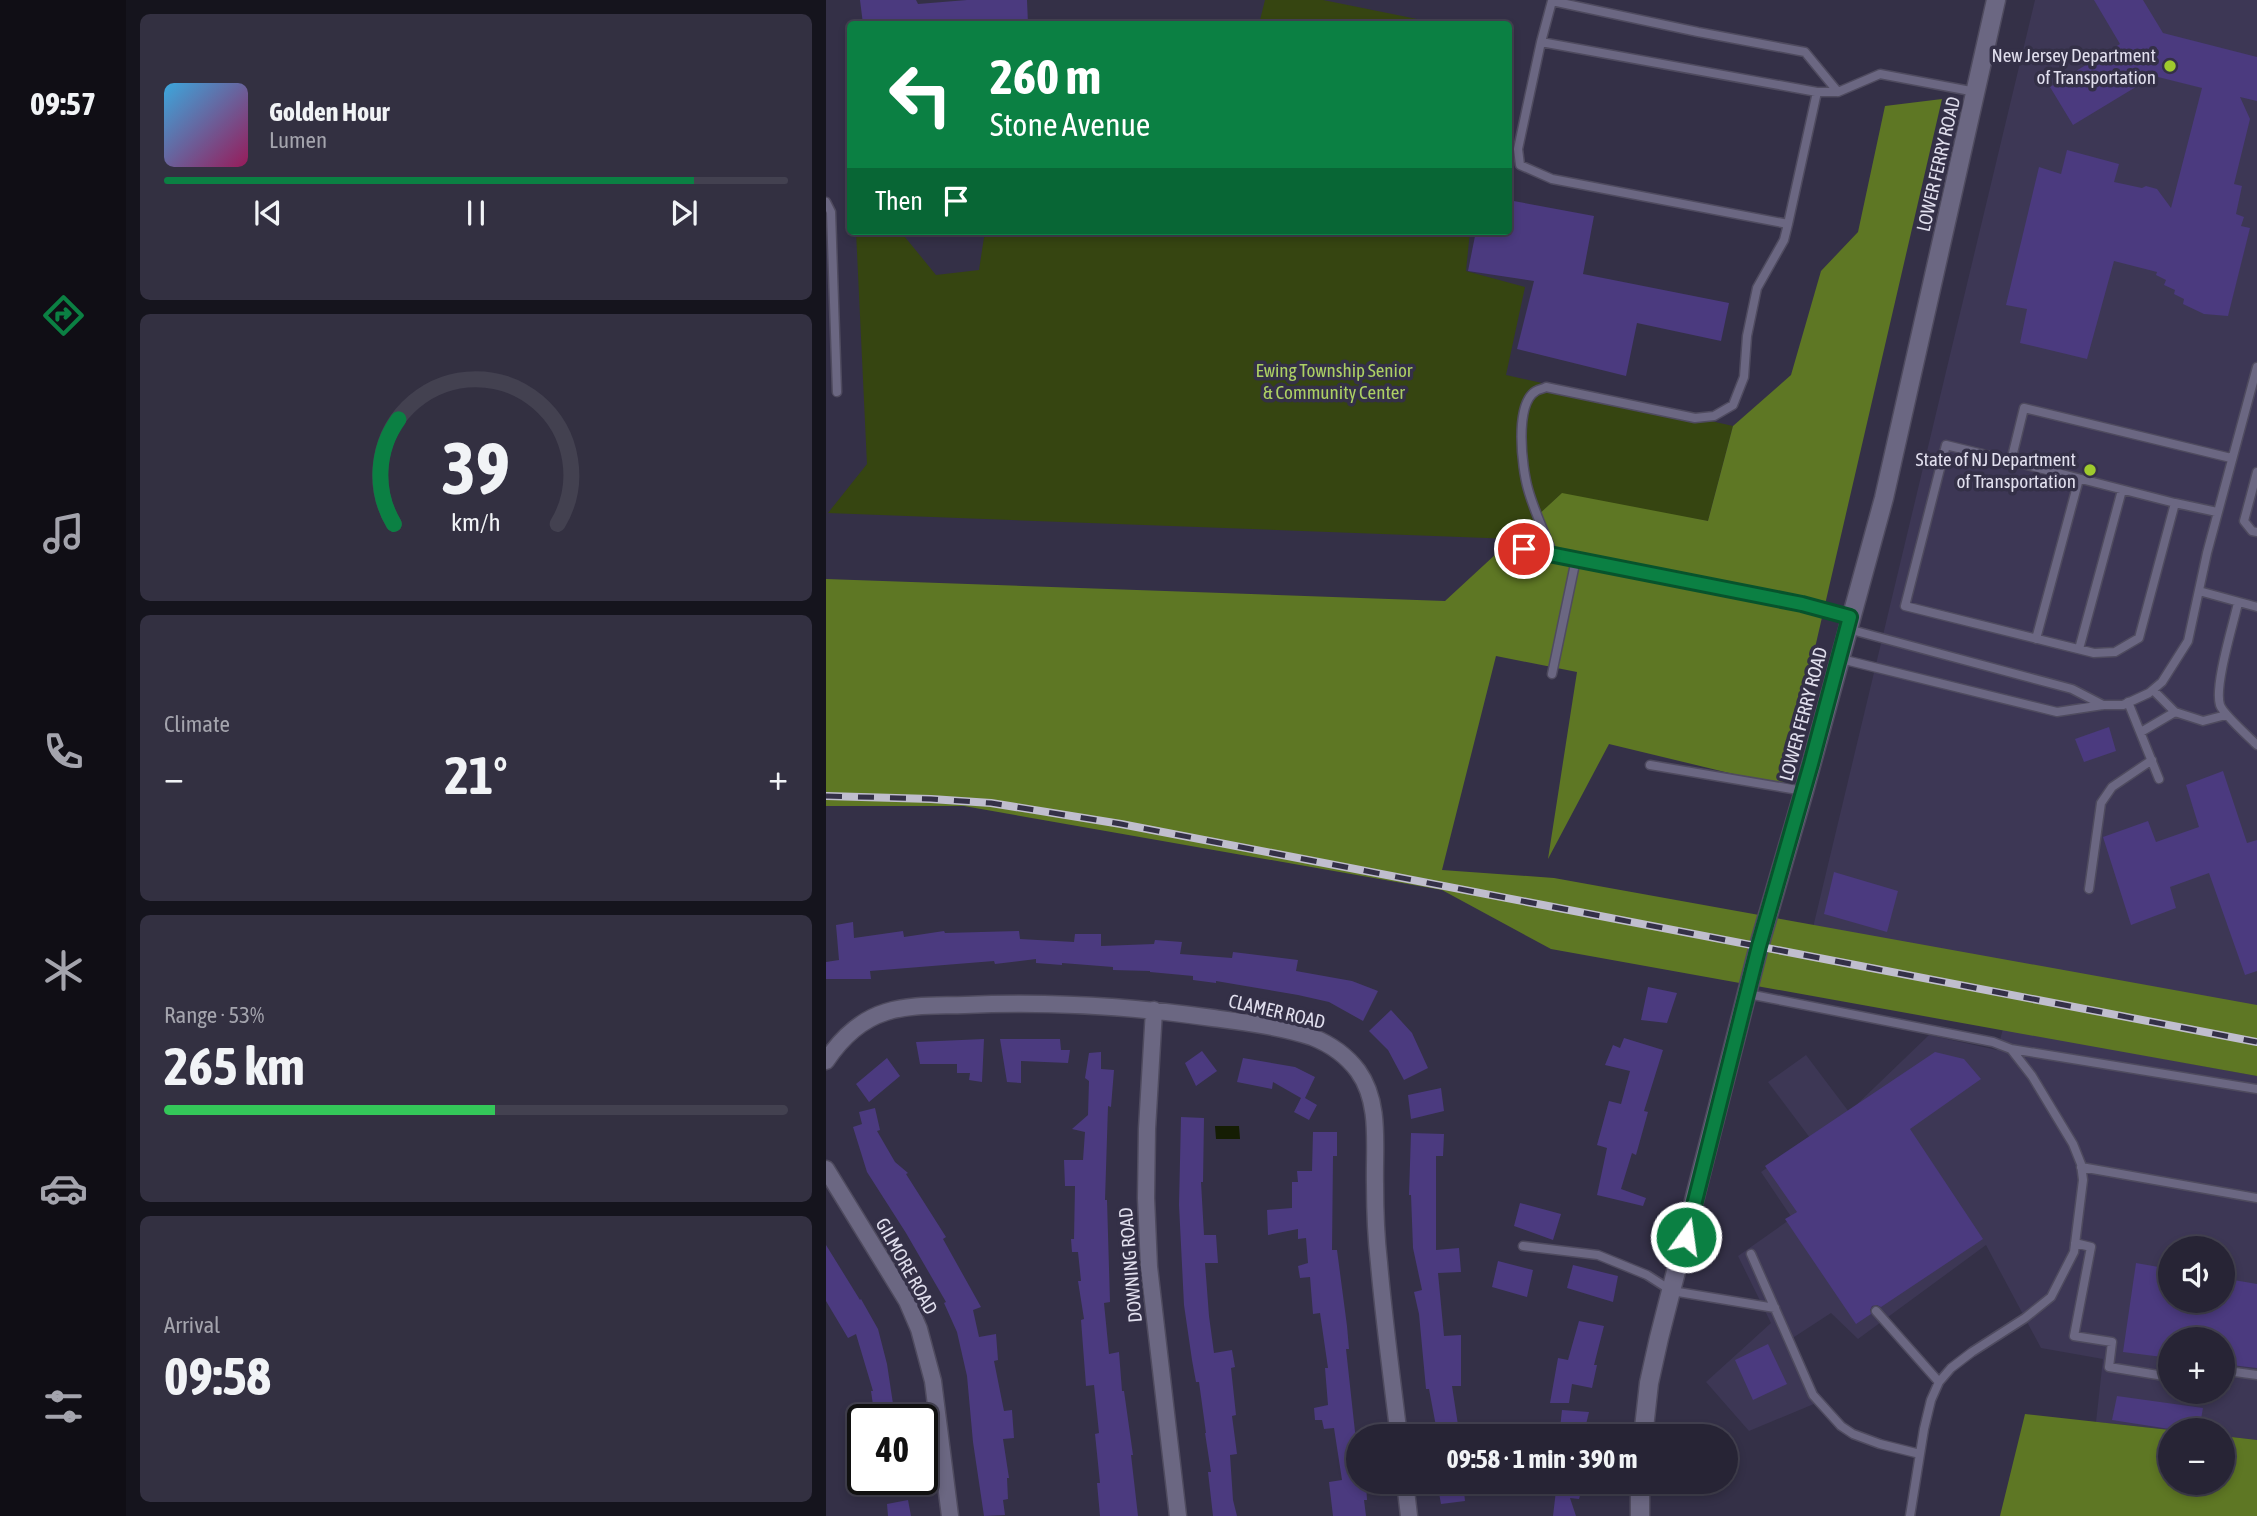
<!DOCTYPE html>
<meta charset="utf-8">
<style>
:root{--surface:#272435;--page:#333041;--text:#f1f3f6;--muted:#a4a4ad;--line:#434150;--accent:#0b8043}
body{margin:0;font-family:"Asap Condensed",sans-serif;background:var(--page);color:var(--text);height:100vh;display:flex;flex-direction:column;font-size:26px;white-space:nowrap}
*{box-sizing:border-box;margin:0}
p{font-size:23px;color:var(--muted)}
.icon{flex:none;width:38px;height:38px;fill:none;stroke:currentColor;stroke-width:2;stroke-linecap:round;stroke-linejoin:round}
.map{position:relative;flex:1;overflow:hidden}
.side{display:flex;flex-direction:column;gap:14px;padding:14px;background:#15141d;width:700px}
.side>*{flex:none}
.top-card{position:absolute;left:21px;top:21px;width:665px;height:214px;border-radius:7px;box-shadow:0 4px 10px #0003,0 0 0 2px var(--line);background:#0b8043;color:#fff;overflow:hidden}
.buttons{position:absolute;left:1332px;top:1236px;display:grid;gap:14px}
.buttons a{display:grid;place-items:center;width:77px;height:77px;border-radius:50%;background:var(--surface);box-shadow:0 4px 10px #0003,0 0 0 2px var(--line);font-size:35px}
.speed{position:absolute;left:21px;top:1404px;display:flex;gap:14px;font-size:35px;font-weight:700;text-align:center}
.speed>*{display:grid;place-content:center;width:91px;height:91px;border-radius:50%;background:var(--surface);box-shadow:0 4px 10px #0003,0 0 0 2px var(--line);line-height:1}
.speed .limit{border:4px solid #111;border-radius:10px;background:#fff;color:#111}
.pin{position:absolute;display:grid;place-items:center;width:60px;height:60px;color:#fff;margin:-30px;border:4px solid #fff;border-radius:50%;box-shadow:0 2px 7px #0007}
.me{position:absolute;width:77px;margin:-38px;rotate:14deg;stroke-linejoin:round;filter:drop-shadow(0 0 5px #0008)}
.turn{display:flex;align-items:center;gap:24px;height:147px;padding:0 28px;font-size:32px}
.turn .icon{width:91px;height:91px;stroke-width:2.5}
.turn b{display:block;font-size:49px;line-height:60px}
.then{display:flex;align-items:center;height:66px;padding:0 28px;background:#0003;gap:14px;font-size:26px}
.big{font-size:52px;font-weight:700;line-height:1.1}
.side .tile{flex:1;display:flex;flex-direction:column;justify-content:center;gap:10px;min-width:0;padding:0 24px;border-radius:10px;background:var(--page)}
.side .dial{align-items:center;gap:0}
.dial svg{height:182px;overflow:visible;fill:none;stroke:var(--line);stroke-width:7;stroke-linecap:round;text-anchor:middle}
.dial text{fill:var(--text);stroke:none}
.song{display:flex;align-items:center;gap:21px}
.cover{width:84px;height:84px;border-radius:10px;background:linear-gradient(135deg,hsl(200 70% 55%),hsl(330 70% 35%))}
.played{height:7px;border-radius:4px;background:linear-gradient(90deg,var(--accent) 85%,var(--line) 85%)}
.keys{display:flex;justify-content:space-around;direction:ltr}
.heat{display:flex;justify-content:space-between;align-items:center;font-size:38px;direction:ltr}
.charge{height:10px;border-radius:5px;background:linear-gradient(90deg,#34c759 53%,var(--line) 0)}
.trip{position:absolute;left:520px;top:1424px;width:392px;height:70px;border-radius:35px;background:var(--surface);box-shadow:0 4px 10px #0003,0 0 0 2px var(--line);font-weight:700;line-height:70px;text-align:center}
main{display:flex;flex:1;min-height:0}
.dock{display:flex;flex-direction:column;width:126px;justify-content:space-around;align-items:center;background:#100e15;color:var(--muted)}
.dock .icon{width:49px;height:49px}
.dock .on{color:var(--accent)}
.dock b{font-size:32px;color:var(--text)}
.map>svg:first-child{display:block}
.built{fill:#3d3755;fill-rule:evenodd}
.green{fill:#364511}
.forest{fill:#5e7724}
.water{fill:#151d04}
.building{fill:#4b3a7f}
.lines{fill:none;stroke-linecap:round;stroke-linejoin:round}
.service-casing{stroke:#4f4b5f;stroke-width:11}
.minor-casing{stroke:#4f4b5f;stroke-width:19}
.tertiary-casing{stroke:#4f4b5f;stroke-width:21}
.service{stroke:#6b6782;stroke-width:8}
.minor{stroke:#6b6782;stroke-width:16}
.tertiary{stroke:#6b6782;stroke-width:18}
.rail-casing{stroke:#c0bece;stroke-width:8}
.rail{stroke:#343047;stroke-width:5;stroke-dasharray:16;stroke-linecap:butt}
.route-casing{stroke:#07532c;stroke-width:18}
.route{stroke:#0b8043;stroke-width:12}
.poi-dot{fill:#9fca2d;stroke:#343047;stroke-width:2.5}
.labels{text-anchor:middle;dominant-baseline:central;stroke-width:7;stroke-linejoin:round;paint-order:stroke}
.poi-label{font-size:19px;fill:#e1dfee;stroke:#343047;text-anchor:end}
.street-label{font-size:19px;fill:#e1dfee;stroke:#343047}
.park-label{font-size:19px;fill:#add064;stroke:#343047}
</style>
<main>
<nav class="dock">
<b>09:57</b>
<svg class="icon on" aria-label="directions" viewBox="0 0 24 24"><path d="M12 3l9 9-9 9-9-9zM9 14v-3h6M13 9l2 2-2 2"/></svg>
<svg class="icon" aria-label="music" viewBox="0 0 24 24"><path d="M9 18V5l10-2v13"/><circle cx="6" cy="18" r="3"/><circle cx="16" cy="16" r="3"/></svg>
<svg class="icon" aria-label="phone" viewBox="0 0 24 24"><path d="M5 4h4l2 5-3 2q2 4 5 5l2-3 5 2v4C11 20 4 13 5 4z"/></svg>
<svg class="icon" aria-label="climate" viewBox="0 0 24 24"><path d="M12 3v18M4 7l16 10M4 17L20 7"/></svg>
<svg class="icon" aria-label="car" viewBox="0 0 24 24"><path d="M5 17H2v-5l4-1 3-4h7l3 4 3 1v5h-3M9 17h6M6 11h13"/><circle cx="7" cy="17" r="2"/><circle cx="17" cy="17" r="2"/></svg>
<svg class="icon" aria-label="filters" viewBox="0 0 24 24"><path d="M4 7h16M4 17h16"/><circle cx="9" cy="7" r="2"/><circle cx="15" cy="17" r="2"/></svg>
</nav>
<section class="side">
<div class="tile">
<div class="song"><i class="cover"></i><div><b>Golden Hour</b><p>Lumen</p></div></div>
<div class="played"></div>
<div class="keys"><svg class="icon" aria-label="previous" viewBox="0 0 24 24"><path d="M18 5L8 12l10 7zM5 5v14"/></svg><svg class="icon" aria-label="pause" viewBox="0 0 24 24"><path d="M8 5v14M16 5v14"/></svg><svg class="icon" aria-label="next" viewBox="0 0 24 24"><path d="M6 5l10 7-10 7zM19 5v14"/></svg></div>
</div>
<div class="tile dial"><svg viewBox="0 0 100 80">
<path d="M14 69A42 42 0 1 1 86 69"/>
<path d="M14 69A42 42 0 0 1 16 23" stroke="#0b8043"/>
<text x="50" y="56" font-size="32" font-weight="700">39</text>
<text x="50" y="72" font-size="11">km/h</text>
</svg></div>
<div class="tile"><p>Climate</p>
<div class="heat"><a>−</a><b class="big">21°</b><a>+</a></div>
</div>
<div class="tile"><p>Range · 53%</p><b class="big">265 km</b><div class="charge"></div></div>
<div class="tile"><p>Arrival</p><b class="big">09:58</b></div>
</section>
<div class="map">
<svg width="1431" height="1516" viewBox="0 0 1431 1516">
<rect width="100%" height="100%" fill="#343047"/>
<path class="built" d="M1209,0H1431V1025L984,940Z
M1177,1029L1431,1076V1440L1397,1436L1396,1430H1344L1270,1422L1277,1359L1215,1348L1160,1245L1032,1339L1005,1313L962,1341L995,1401L923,1431L880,1382L945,1323L912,1256L966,1218L935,1172L984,1138L942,1082L980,1055L1023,1112L1103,1035L1171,1050ZM1344,1248H1396V1300H1344ZM1344,1339H1396V1391H1344Z"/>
<path class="green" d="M439,0H497L591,19L590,24H433Z
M30,231H74L110,275L153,270L159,231H644L640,271L699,287L680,375L907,426L882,521L733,496L687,539L2,513L41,464Z"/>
<path class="forest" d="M1116,99L957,786L783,744L722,859L751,672L670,656L616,870L728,878L1431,1005V1076L725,949L616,890L138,806H0V579L619,601L736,493L882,521L907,426L965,375L995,271L1032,232L1059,106Z
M1199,1414L1344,1430V1482H1396L1397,1436L1431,1440V1516H1174Z"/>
<path class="water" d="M389,1126H413L414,1139H390Z"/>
<path class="building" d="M34,0H90L92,4L141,0H201L202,24H37Z
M1268,0H1317L1337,33L1431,57V101L1414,97L1424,119L1408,184L1416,186L1410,214L1418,217L1415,226L1424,228L1402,316L1378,314L1357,304L1358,299L1348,294L1349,290L1338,285L1340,280L1330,275L1331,272L1288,261L1261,359L1194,343L1201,309L1180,305L1213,167L1235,174L1241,150L1293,164L1288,182L1316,188L1320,186L1331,189L1345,208L1376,88L1328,76L1247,125L1224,87L1294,44Z
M682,200L768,216L757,274L903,303L895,341L811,323L800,376L691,349L708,281L642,271L650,231H682Z
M1283,727L1290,751L1258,762L1249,739Z
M1397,771L1421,843L1431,840V971L1419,975L1383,873L1344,887L1350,908L1305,925L1277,837L1322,821L1330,842L1373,827L1360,785Z
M1008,872L1072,891L1061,932L998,914Z
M27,922L28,938L77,931L78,937L118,931L119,933L193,931L194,939L248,942L249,934H275V946L328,944L329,940L356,942L354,954L406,958L407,952L472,960L470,971L526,981L552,991L537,1021L503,1002L472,995L390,981V983L367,980V976L324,972V971L287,970V967L236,963V965L210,963V959L169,964L168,961L44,971L45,979H0V962L13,960L10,925Z
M822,987L851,993L841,1023L815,1020Z
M565,1010L586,1033L602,1068L578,1080L562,1050L543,1031Z
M798,1038L837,1050L818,1111L822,1112L810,1155L806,1153L795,1189L820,1198L817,1206L771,1195L781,1148L771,1145L783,1101L795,1104L804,1071L779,1065L787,1045L794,1048Z
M158,1039L156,1082L143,1080L144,1073H131V1064H94L90,1042Z
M174,1039H234L235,1050H244L242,1063L195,1061V1083L181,1082Z
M376,1051L391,1071L370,1086L359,1063Z
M275,1052V1069L288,1070L285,1107L282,1106L279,1200H281L284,1302L278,1303L283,1354L293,1352L296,1391H298L307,1455H305L312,1516H274L271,1483H274L269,1434L273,1433L268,1385L260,1386L255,1320L258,1319L252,1281H255L252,1252H246L245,1239H248L249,1186H239L238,1160H257L259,1132L246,1129L262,1115L263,1081L259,1078L263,1053Z
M1109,1052L1138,1059L1155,1079L1084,1129L1157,1239L1055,1307L1051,1305L1046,1306L1044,1310L1045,1314L1030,1324L959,1219L971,1212L939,1166Z
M61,1058L74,1076L43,1102L30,1084Z
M417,1058L469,1067L489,1077L479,1098L491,1105L483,1120L468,1112L475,1098L447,1082L446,1089L411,1082Z
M615,1088L618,1111L585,1119L582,1095Z
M49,1108L54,1130L51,1131L69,1162L82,1173L80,1174L120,1237L117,1239L155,1307L147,1310L153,1337L170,1334L172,1360L168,1361L178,1411L186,1410L188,1438L177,1439L183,1478H181L182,1499L177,1500L179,1515L158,1516L147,1442L141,1376L131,1332L118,1303L120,1302L80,1233L41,1172L27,1127L36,1124L33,1112Z
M355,1117L378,1118L377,1182H375L378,1235H390L392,1263H379L383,1316L388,1353L406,1350L409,1367L405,1368L410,1415L406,1416L411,1454L404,1455L407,1500L411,1516H387L382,1472H385L379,1433H380L373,1382H370L366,1360L358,1305L353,1205Z
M487,1132H511V1156H507L506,1250H511L521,1326L523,1349H520L530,1441L532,1440V1482H540L541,1500H538L540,1516H507L503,1482L516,1480L508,1428L498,1429L496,1420H489L488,1408L502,1405L499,1368H502L494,1313L487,1314L484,1277L474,1278L472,1266L482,1263L480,1238L472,1239V1229L442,1235L441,1210L466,1208V1182H472L471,1171H486Z
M585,1133L618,1134L617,1156H610V1250L633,1248L635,1272L612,1273L618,1336L635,1335V1386H626L632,1425V1437H612L603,1389H600L593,1314L588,1292L596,1290L587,1248L585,1195H583Z
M694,1203L735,1214L727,1240L688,1226Z
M0,1245L34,1300L35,1299L52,1329L61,1364L69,1417L49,1419L45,1391H47L30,1334L22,1338L0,1301Z
M672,1261L707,1270L701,1297L666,1287Z
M1310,1263L1344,1269V1300H1396V1278L1431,1284V1368L1396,1364V1339H1344V1358L1297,1352Z
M747,1265L792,1276L787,1302L741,1288Z
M753,1321L778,1326L768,1365H771L766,1388L746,1384L743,1403H724L732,1358L742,1360Z
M942,1344L961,1384L927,1400L909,1360Z
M1291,1396L1377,1408L1373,1430H1350L1286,1420Z
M736,1410L763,1412L757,1437H733Z
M611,1482H637L639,1501L615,1504Z
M731,1482H758L753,1499L744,1498L750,1516H727Z
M82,1500L85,1516H62L61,1504Z"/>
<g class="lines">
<defs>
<path id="service" d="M715,42L726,1L872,32L979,52L1012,92
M991,92L962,224L726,179L694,165L692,149L715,42L991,92H1012L1054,74L1150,92
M0,202L5,212L11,392
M1185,461L1349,503
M1431,472L1418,521L1426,531L1431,532
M1391,512L1349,503L1313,638L1289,652L1268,653L1079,606L1120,445L1185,461L1198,408L1405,458
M698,549L976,604L1024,617
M727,555C719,533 708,511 702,489C696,468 688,404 710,391C713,389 717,389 720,387L869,418L888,416L907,405L918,377L921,336L931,288L958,240L962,224
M1373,591L1431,607
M1412,603C1407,625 1388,686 1394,705C1397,714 1423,737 1431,745
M1022,629L1246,689L1277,705
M1210,639L1253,479
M1253,649L1296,490
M1015,659L1231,712L1277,705H1297L1323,693L1336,682L1362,641L1381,553L1431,367
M726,674L750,559
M1302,702L1333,779
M1349,712L1377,721L1400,715
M1315,732L1349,712L1327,690
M824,765L978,791
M1263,889L1275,803L1286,787L1326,760
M922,994L1167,1042L1185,1049L1206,1076L1247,1144L1255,1164L1257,1180L1248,1252L1225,1297L1199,1318L1146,1352L1125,1368L1113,1382L1105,1400L1098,1429L1084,1516
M1185,1049L1431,1089
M1255,1167L1431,1198
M1249,1243L1265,1247L1248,1336L1286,1342L1283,1367L1344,1377
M697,1246L772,1255L821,1275L846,1291L949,1308
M925,1254L987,1395L1015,1426L1027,1434L1054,1444L1094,1454
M1050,1311L1113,1382
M1396,1386H1399L1402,1371L1431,1375"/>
<path id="minor" d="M328,1010L321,1129L320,1198L323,1267L352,1516
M0,1061C14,1040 34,1020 60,1012C85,1004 113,1006 139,1005C222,1001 304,1006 387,1018C417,1022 457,1027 486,1037C504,1044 520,1055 532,1071C555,1103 548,1146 549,1184C549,1210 550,1237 553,1263C558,1321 566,1379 573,1437
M0,1169L81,1301L93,1329L107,1381L124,1516
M579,1482L583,1516"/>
<path id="tertiary" d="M817,1437L823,1383L833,1338L933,946L978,791L1058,498L1170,0
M814,1516V1482"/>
</defs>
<use href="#service" class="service-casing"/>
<use href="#minor" class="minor-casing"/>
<use href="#tertiary" class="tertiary-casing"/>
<use href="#service" class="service"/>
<use href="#minor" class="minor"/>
<use href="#tertiary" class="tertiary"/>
<defs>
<path id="rail" d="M0,796L105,799L165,803L295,824L1431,1042"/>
</defs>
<use href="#rail" class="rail-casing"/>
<use href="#rail" class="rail"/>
</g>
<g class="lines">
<defs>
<path id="route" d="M698,549L976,604L1024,617L985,764L933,946L860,1237"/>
</defs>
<use href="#route" class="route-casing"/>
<use href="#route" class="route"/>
</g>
<g class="poi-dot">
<circle cx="1344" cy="66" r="7"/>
<circle cx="1264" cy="470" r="7"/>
</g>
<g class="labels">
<g class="poi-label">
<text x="1330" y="55">New Jersey Department<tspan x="1330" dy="22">of Transportation</tspan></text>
<text x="1250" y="459">State of NJ Department<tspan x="1250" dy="22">of Transportation</tspan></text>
</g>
<g class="street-label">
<text transform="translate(1112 164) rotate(-77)">LOWER FERRY ROAD</text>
<text transform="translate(977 714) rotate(-75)">LOWER FERRY ROAD</text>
<text transform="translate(451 1011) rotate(13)">CLAMER ROAD</text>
<text transform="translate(304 1265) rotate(-95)">DOWNING ROAD</text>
<text transform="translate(81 1266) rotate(61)">GILMORE ROAD</text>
</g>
<g class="park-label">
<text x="508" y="370">Ewing Township Senior<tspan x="508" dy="22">&amp; Community Center</tspan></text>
</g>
</g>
</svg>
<div class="buttons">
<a><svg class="icon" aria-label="sound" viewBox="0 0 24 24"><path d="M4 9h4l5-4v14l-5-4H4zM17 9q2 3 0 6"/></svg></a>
<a>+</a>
<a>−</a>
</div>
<div class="speed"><div class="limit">40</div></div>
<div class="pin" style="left:698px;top:549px;background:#d93025"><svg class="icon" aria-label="arrive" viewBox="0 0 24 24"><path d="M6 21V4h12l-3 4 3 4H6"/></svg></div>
<svg class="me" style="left:860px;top:1237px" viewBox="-20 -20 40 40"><circle r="17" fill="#0b8043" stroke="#fff" stroke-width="3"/><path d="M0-11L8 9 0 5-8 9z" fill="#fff"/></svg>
<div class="trip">09:58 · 1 min · 390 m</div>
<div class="top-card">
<div class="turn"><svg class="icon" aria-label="left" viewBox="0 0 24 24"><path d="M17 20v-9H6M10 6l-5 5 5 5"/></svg><div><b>260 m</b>Stone Avenue</div></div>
<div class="then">Then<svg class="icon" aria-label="arrive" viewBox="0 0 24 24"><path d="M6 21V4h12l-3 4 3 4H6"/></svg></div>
</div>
</div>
</main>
